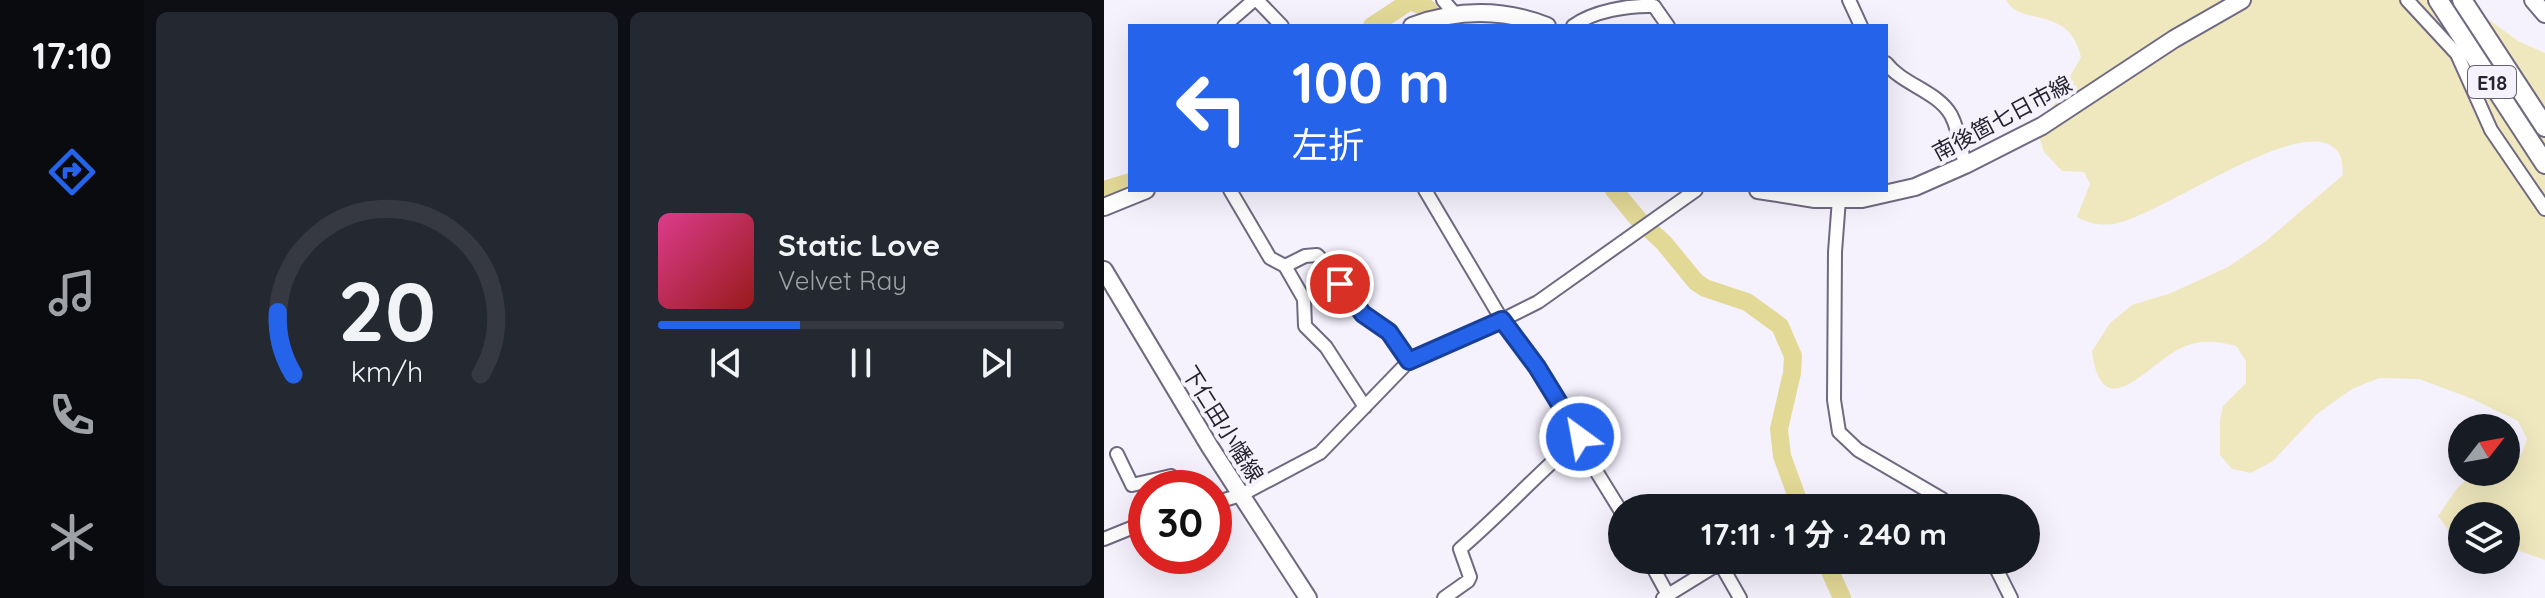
<!DOCTYPE html>
<html lang="ja">
<meta charset="utf-8">
<style>
:root{--surface:#171b24;--page:#242831;--text:#f1f3f6;--muted:#9ea1a6;--line:#363941;--accent:#2563eb}
body{margin:0;font-family:Quicksand,"Noto Sans JP",sans-serif;background:var(--page);color:var(--text);height:100vh;display:flex;flex-direction:column;font-size:30px;white-space:nowrap}
*{box-sizing:border-box;margin:0}
p{font-size:26px;color:var(--muted)}
.icon{flex:none;width:44px;height:44px;fill:none;stroke:currentColor;stroke-width:2;stroke-linecap:round;stroke-linejoin:round}
.map{position:relative;flex:1;overflow:hidden}
.details{display:flex;flex-direction:column;gap:12px;padding:12px;background:#0d0f14;width:960px}
.details>*{flex:none}
.hud{position:absolute;left:24px;top:24px;width:760px;height:168px;border-radius:0px;box-shadow:0 8px 32px #0002;background:#2563eb;color:#fff;overflow:hidden}
.needle{width:52px;rotate:59deg}
.tools{position:absolute;left:1344px;top:414px;display:grid;gap:16px}
.tools a{display:grid;place-items:center;width:72px;height:72px;border-radius:50%;background:var(--surface);box-shadow:0 8px 32px #0002;font-size:40px}
.speed{position:absolute;left:24px;top:470px;display:flex;gap:16px;font-size:40px;font-weight:700;text-align:center}
.speed>*{display:grid;place-content:center;width:104px;height:104px;border-radius:50%;background:var(--surface);box-shadow:0 8px 32px #0002;line-height:1}
.speed .limit{border:12px solid #d22;background:#fff;color:#111}
.pin{position:absolute;display:grid;place-items:center;width:68px;height:68px;color:#fff;margin:-34px;border:4px solid #fff;border-radius:50%;box-shadow:0 2px 8px #0007}
.me{position:absolute;width:88px;margin:-44px;rotate:328deg;stroke-linejoin:round;filter:drop-shadow(0 0 6px #0008)}
.turn{display:flex;align-items:center;gap:28px;height:168px;padding:0 32px;font-size:36px}
.turn .icon{width:104px;height:104px;stroke-width:2.5}
.turn b{display:block;font-size:56px;line-height:68px}
.details .widget{flex:1;display:flex;flex-direction:column;justify-content:center;gap:12px;min-width:0;padding:0 28px;border-radius:12px;background:var(--page)}
.details .dial{align-items:center;gap:0}
.dial svg{height:208px;overflow:visible;fill:none;stroke:var(--line);stroke-width:7;stroke-linecap:round;text-anchor:middle}
.dial text{fill:var(--text);stroke:none}
.song{display:flex;align-items:center;gap:24px}
.cover{width:96px;height:96px;border-radius:12px;background:linear-gradient(135deg,hsl(330 70% 55%),hsl(0 70% 35%))}
.played{height:8px;border-radius:4px;background:linear-gradient(90deg,var(--accent) 35%,var(--line) 35%)}
.keys{display:flex;justify-content:space-around;direction:ltr}
.details .tiles{flex:1;display:grid;gap:12px;grid-template-columns:repeat(2,1fr)}
.trip{position:absolute;left:504px;top:494px;width:432px;height:80px;border-radius:40px;background:var(--surface);box-shadow:0 8px 32px #0002;font-weight:700;line-height:80px;text-align:center}
main{display:flex;flex:1;min-height:0}
.menu{display:flex;flex-direction:column;width:144px;justify-content:space-around;align-items:center;background:#090b0e;color:var(--muted)}
.menu .icon{width:56px;height:56px}
.menu .active{color:var(--accent)}
.menu b{font-size:36px;color:var(--text)}
.map>svg:first-child{display:block}
.green{fill:#efe8be}
.lines{fill:none;stroke-linecap:round;stroke-linejoin:round}
.river{stroke:#e3d997;stroke-width:18}
.minor-casing{stroke:#6f6981;stroke-width:16}
.major-casing{stroke:#6f6981;stroke-width:20}
.highway-casing{stroke:#6f6981;stroke-width:22}
.minor{stroke:#fff;stroke-width:12}
.major{stroke:#fff;stroke-width:16}
.highway{stroke:#fff;stroke-width:18}
.route-casing{stroke:#184099;stroke-width:20}
.route{stroke:#2563eb;stroke-width:14}
.labels{text-anchor:middle;dominant-baseline:central;stroke-width:8;stroke-linejoin:round;paint-order:stroke}
.shield{fill:#f5f2fe;stroke:#65626d;stroke-width:2}
.shield-label{font-size:20px;font-weight:bold;fill:#27242f}
.street-label{font-size:22px;fill:#27242f;stroke:#f5f2fe}
</style>
<main>
<nav class="menu">
<b>17:10</b>
<svg class="icon active" aria-label="directions" viewBox="0 0 24 24"><path d="M12 3l9 9-9 9-9-9zM9 14v-3h6M13 9l2 2-2 2"/></svg>
<svg class="icon" aria-label="music" viewBox="0 0 24 24"><path d="M9 18V5l10-2v13"/><circle cx="6" cy="18" r="3"/><circle cx="16" cy="16" r="3"/></svg>
<svg class="icon" aria-label="phone" viewBox="0 0 24 24"><path d="M5 4h4l2 5-3 2q2 4 5 5l2-3 5 2v4C11 20 4 13 5 4z"/></svg>
<svg class="icon" aria-label="climate" viewBox="0 0 24 24"><path d="M12 3v18M4 7l16 10M4 17L20 7"/></svg>
</nav>
<section class="details">
<div class="tiles">
<div class="widget dial"><svg viewBox="0 0 100 80">
<path d="M14 69A42 42 0 1 1 86 69"/>
<path d="M14 69A42 42 0 0 1 8 45" stroke="#2563eb"/>
<text x="50" y="56" font-size="32" font-weight="700">20</text>
<text x="50" y="72" font-size="11">km/h</text>
</svg></div>
<div class="widget">
<div class="song"><i class="cover"></i><div><b>Static Love</b><p>Velvet Ray</p></div></div>
<div class="played"></div>
<div class="keys"><svg class="icon" aria-label="previous" viewBox="0 0 24 24"><path d="M18 5L8 12l10 7zM5 5v14"/></svg><svg class="icon" aria-label="pause" viewBox="0 0 24 24"><path d="M8 5v14M16 5v14"/></svg><svg class="icon" aria-label="next" viewBox="0 0 24 24"><path d="M6 5l10 7-10 7zM19 5v14"/></svg></div>
</div>
</div>
</section>
<div class="map">
<svg width="1441" height="598" viewBox="0 0 1441 598">
<rect width="100%" height="100%" fill="#f5f2fe"/>
<path class="green" d="M902,0H1358L1414,41L1441,53V560L1402,546V516H1358V534L1345,531L1334,516C1357,483 1359,472 1402,472V466L1408,465L1418,453L1423,439L1414,421L1366,398L1315,379L1275,378L1248,389L1213,414L1169,461L1147,473L1128,469L1116,455V420L1119,406L1142,383V361L1132,346C1114,341 1095,339 1077,348C1043,364 998,429 988,351L1006,323L1028,305L1067,293L1124,267L1162,241L1239,175C1238,164 1239,154 1229,147C1191,117 1055,217 1009,224C996,226 984,223 973,217L986,184L980,172L958,171L940,152L934,133L977,57C964,3 917,28 902,0Z"/>
<g class="lines">
<path class="river" d="M268,26L306,1L323,8L338,26
M0,190L26,182
M510,190L534,219L560,243L592,282L601,288L643,302L676,326L689,356L688,373L675,429L678,456L697,508
M721,560L738,598"/>
<defs>
<path id="minor" d="M153,0L178,26
M339,0L351,14
M745,0L757,26
M1303,0L1353,54L1387,130L1441,209
M120,26L150,0
M469,26C489,11 525,5 550,6L564,26
M782,63C799,85 833,91 847,115C855,130 857,149 861,165
M126,190L166,258L181,266L201,256L213,255L224,266L259,314L285,332L305,361
M321,190L398,320L433,367L476,437L489,466L518,513
M735,199L731,252L730,400L735,432L754,450L838,499L848,508
M181,266L200,299L201,326L222,347L261,407
M13,454L28,485L67,476L75,488
M110,503L137,495L216,453L307,359L398,320L434,302L592,190
M0,539L42,522
M545,560L564,595
M888,560L907,598
M340,598L364,581L366,577L356,549C398,513 434,473 476,437
M559,598L616,563L636,598"/>
<path id="major" d="M1429,0L1441,14
M308,26C353,9 397,8 443,26
M654,190L711,199H758L811,187L861,165L938,126L1070,39L1138,0
M0,207L42,190
M0,270L106,447L204,598"/>
<path id="highway" d="M1334,0L1441,164
M1358,0L1441,127"/>
</defs>
<use href="#minor" class="minor-casing"/>
<use href="#major" class="major-casing"/>
<use href="#highway" class="highway-casing"/>
<use href="#minor" class="minor"/>
<use href="#major" class="major"/>
<use href="#highway" class="highway"/>
</g>
<g class="lines">
<defs>
<path id="route" d="M236,284L259,314L285,332L305,361L398,320L433,367L476,437"/>
</defs>
<use href="#route" class="route-casing"/>
<use href="#route" class="route"/>
</g>
<g class="labels">
<rect class="shield" x="1364" y="66" width="48" height="32" rx="6"/>
<g class="shield-label">
<text x="1388" y="82">E18</text>
</g>
<g class="street-label">
<text transform="translate(898 118) rotate(-28)">南後箇七日市線</text>
<text transform="translate(119 424) rotate(58)">下仁田小幡線</text>
</g>
</g>
</svg>
<div class="tools">
<a><svg class="needle" viewBox="-14 -14 28 28"><path d="M0-13l5 13h-10z" fill="#e53935"/><path d="M0 13l5-13h-10z" fill="#9ea1a6"/></svg></a>
<a><svg class="icon" aria-label="layers" viewBox="0 0 24 24"><path d="M12 4l9 5-9 5-9-5zM3 14l9 5 9-5"/></svg></a>
</div>
<div class="speed"><div class="limit">30</div></div>
<div class="pin" style="left:236px;top:284px;background:#d93025"><svg class="icon" aria-label="arrive" viewBox="0 0 24 24"><path d="M6 21V4h12l-3 4 3 4H6"/></svg></div>
<svg class="me" style="left:476px;top:437px" viewBox="-20 -20 40 40"><circle r="17" fill="#2563eb" stroke="#fff" stroke-width="3"/><path d="M0-11L8 9 0 5-8 9z" fill="#fff"/></svg>
<div class="trip">17:11 · 1 分 · 240 m</div>
<div class="hud">
<div class="turn"><svg class="icon" aria-label="left" viewBox="0 0 24 24"><path d="M17 20v-9H6M10 6l-5 5 5 5"/></svg><div><b>100 m</b>左折</div></div>
</div>
</div>
</main>
